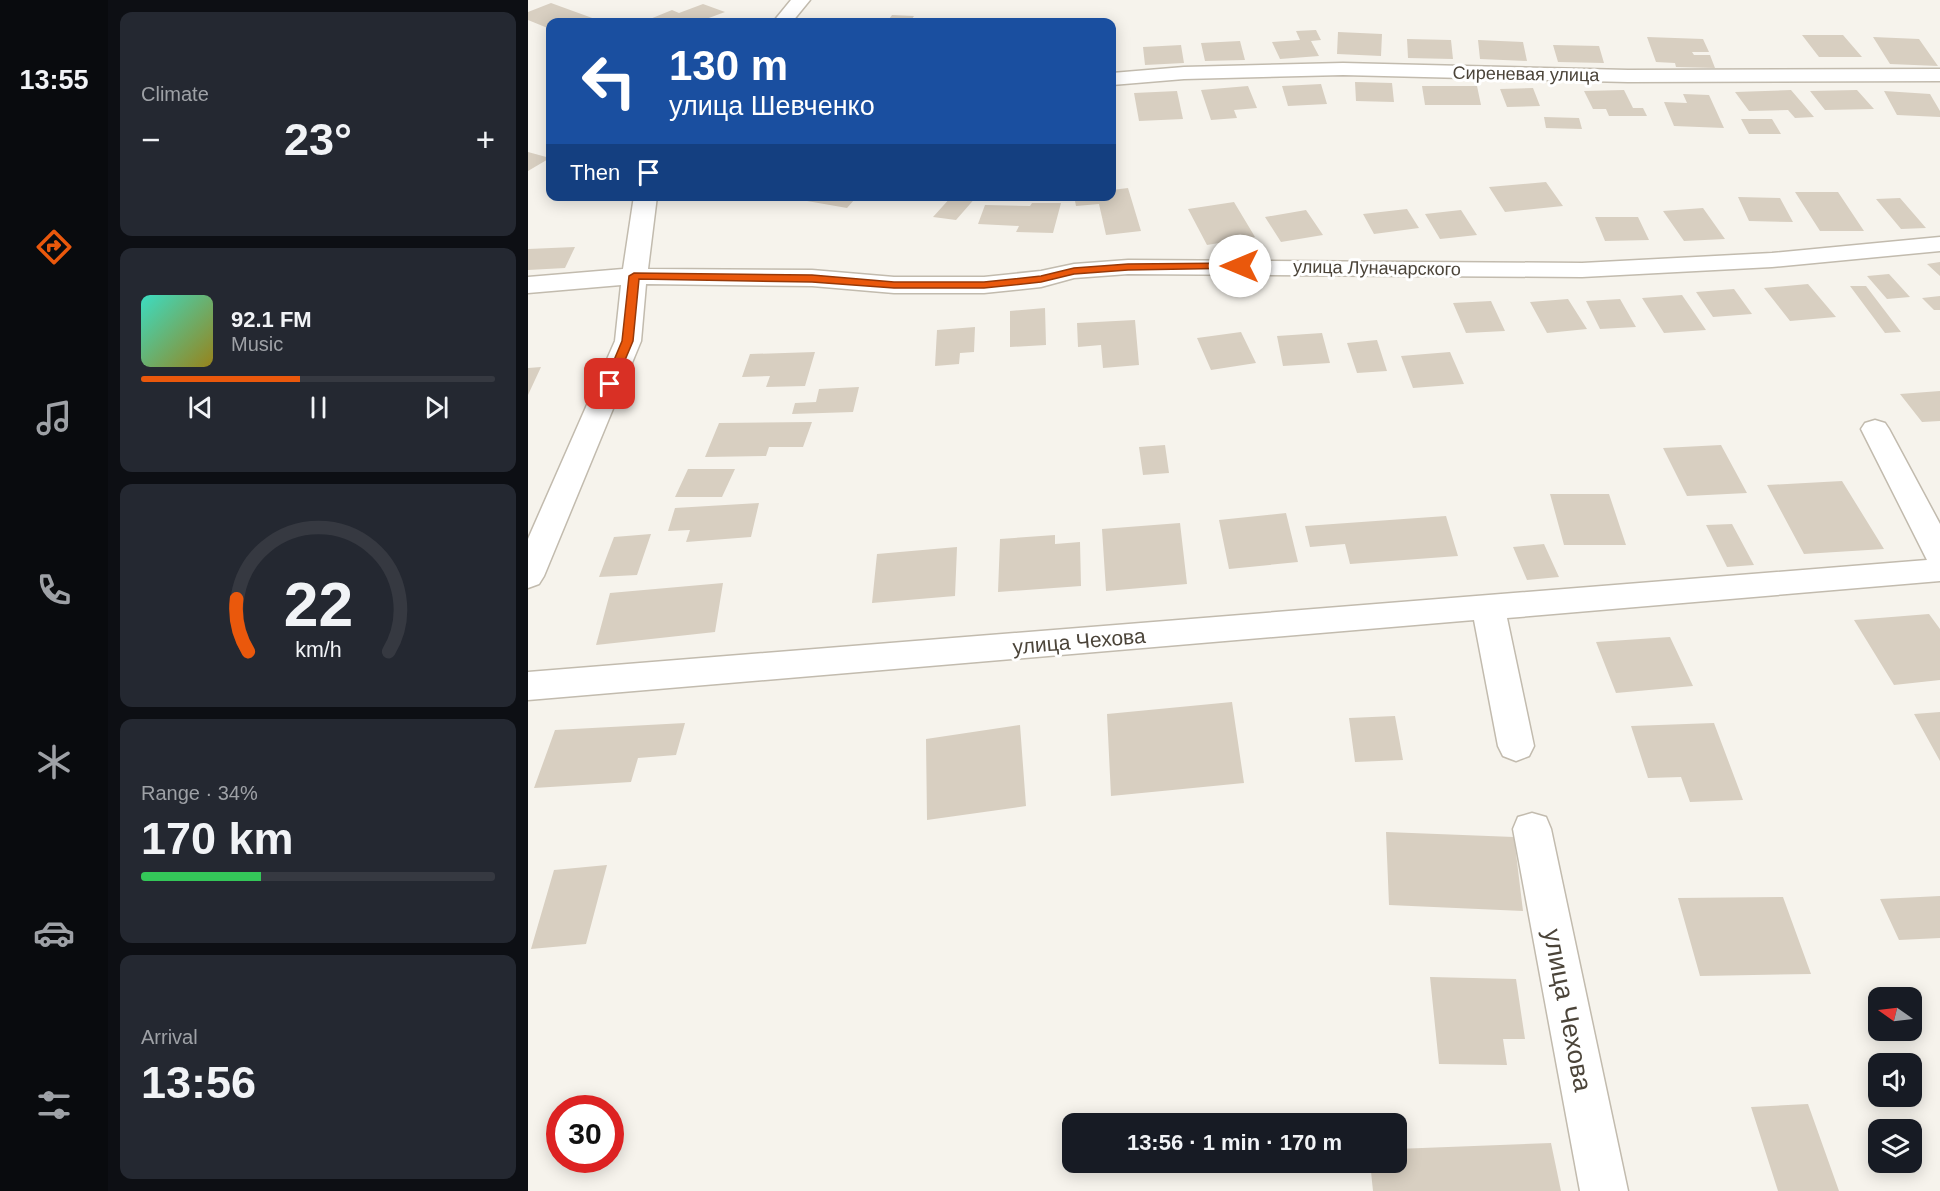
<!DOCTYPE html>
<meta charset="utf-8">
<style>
:root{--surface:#171b24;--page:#242831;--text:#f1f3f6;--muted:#9ea1a6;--line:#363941;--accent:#ea580c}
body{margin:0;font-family:Arial,sans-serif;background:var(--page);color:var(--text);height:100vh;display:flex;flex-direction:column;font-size:22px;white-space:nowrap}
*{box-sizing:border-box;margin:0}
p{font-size:20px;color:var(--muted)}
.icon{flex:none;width:33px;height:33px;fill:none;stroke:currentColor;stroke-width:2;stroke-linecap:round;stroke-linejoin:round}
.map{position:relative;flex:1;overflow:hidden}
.drawer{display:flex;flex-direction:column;gap:12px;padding:12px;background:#0d0f14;width:420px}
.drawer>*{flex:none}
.banner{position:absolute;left:18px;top:18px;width:570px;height:183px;border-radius:12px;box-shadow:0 3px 15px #0003;background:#1a4fa0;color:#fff;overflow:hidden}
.needle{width:39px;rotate:284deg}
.controls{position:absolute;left:1340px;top:987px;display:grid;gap:12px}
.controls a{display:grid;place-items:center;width:54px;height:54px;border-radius:12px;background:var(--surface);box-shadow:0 3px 15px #0003;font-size:30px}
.speed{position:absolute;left:18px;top:1095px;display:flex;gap:12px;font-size:30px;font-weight:700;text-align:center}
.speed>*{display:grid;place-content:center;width:78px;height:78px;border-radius:50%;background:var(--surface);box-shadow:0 3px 15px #0003;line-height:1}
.speed .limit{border:9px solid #d22;background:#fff;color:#111}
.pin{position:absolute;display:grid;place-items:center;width:51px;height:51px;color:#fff;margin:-26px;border-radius:12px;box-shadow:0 3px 9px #0006}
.me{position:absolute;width:66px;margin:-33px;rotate:270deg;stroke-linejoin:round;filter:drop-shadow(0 0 4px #0008)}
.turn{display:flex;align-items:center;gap:21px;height:126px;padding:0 24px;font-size:27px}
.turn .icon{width:78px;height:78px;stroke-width:2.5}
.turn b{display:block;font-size:42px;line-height:51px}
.then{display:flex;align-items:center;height:57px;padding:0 24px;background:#0003;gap:12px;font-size:22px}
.big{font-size:45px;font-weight:700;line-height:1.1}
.drawer .card{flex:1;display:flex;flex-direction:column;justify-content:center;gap:9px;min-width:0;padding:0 21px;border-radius:12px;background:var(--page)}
.drawer .dial{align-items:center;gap:0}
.dial svg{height:156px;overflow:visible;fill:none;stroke:var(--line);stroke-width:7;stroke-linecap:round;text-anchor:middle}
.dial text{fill:var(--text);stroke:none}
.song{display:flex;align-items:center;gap:18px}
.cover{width:72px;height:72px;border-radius:9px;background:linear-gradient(135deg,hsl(170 70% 55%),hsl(50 70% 35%))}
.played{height:6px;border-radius:3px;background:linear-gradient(90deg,var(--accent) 45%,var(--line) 45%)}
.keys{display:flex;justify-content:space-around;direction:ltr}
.heat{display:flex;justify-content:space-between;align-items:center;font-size:33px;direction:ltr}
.charge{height:9px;border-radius:4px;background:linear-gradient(90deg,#34c759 34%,var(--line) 0)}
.trip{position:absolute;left:534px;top:1113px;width:345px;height:60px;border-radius:12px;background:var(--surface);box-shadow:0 3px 15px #0003;font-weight:700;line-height:60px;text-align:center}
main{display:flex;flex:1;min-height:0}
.menu{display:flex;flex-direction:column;width:108px;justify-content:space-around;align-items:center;background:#090b0e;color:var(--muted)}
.menu .icon{width:42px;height:42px}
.menu .selected{color:var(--accent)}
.menu b{font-size:27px;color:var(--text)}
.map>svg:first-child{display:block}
.building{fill:#d8cfc1}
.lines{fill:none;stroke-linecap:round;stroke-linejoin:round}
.minor-casing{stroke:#c2bbae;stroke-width:3}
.minor{fill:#fff;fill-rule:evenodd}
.route{fill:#ea580c;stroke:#983908;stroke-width:1.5}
.labels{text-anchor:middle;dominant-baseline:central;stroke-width:6;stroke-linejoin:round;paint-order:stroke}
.far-street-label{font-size:18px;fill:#4b4439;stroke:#fff}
.street-label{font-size:21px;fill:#4b4439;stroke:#fff}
.near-street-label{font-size:26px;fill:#4b4439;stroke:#fff}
</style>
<main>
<nav class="menu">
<b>13:55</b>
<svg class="icon selected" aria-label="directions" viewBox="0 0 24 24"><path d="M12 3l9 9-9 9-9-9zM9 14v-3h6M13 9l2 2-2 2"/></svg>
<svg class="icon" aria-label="music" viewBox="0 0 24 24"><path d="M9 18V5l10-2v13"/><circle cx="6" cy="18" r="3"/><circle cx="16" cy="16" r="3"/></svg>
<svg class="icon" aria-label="phone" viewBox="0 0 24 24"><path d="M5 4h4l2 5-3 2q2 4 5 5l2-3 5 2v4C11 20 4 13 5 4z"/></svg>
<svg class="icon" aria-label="climate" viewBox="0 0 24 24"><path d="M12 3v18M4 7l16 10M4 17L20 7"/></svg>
<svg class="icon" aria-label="car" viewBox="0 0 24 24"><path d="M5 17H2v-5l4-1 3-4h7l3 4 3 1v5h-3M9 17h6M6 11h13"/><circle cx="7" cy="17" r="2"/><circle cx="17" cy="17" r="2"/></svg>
<svg class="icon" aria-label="filters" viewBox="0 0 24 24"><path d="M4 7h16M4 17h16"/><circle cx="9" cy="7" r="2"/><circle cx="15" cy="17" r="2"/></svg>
</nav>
<section class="drawer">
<div class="card"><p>Climate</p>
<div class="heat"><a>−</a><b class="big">23°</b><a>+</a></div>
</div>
<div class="card">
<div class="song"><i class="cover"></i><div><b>92.1 FM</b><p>Music</p></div></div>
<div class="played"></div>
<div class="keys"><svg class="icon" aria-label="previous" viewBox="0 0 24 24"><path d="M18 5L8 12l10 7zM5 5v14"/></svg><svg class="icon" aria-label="pause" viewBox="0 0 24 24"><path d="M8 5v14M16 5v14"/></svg><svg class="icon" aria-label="next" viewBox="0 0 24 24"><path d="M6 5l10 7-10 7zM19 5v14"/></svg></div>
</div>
<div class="card dial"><svg viewBox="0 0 100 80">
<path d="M14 69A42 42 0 1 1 86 69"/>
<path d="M14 69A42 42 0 0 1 8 42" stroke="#ea580c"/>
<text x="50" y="56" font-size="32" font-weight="700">22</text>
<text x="50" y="72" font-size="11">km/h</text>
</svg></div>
<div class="card"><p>Range · 34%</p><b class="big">170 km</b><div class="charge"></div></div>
<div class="card"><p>Arrival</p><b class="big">13:56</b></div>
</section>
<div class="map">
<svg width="1412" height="1191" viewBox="0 0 1412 1191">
<rect width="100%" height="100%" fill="#f6f3ec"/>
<path class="building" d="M23,3L67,19L59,22H22V29L0,20V12Z
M175,4L197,12L170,22H132L122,19L144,10L151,13Z
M364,15L386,16L382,22H359Z
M788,30L793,40L783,41L791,56L752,59L744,42L772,40L768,31Z
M810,32L854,34L853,56L809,54Z
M1274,35H1315L1334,57H1291Z
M1119,37L1175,39L1181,52H1164L1166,55H1182L1187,68L1148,67L1147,63L1128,62Z
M1345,37L1391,39L1410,66L1362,64Z
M879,39L923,40L925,59L880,58Z
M950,40L995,42L999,61L952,59Z
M712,41L717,60L677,61L673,43Z
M653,45L656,63L617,65L615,47Z
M1025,45L1071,46L1076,63L1030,62Z
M827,82L864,83L866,102L828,101Z
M793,84L799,104L760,106L754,86Z
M720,86L729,108L706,110L709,118L683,120L673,90Z
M894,86H949L953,105H897Z
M1005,88L1012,106L979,107L972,89Z
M1096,90L1105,108H1115L1119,116H1081L1078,109H1065L1056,91Z
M1263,90L1286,117L1267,118L1260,110L1221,111L1207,92Z
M1329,90L1346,109L1297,110L1282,91Z
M649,91L655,119L611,121L606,93Z
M1356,91L1402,94L1412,111V117L1369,115Z
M1155,94L1181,95L1196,128L1146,126L1136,102L1159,103Z
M1016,117L1051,118L1054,129L1018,128Z
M1213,119H1244L1253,134H1221Z
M0,152L22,158L0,171Z
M1018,182L1035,206L977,212L961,187Z
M600,188L613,231L578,235L571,204L548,206L546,196H584V190Z
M1267,192H1310L1336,231H1292Z
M284,196H343L338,201L327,199L319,208L279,201Z
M424,196H449L428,220L405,217Z
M1210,197L1252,198L1265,222L1221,221Z
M1372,198L1398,228L1373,229L1348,199Z
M706,202L727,237L679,245L660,209Z
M504,203H533L525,233L488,232L491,226L450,224L457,205L502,206Z
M1175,208L1197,239L1156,241L1135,211Z
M879,209L891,228L846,234L835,214Z
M778,210L795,235L753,242L737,217Z
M933,210L949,235L912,239L897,214Z
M1067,217H1110L1121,240L1077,241Z
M47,247L37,268L0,270V249Z
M1412,262V276L1399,264Z
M1361,274L1382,297L1359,299L1339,276Z
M1280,284L1308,317L1262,321L1236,288Z
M1322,286H1338L1373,332L1357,333Z
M1206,289L1224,314L1185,317L1168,292Z
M1154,295L1178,330L1136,333L1114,298Z
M1412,296V310H1406L1394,298Z
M1040,299L1059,329L1019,333L1002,302Z
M1092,299L1108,327L1072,329L1058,301Z
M963,301L977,331L938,333L925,303Z
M517,308L518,345L482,347V311Z
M607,320L611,365L575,368L573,345L550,347L549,323Z
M447,327L446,352L432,353L431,364L407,366L409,330Z
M713,332L728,363L683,370L669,338Z
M794,333L802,363L755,366L749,336Z
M849,340L859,371L829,373L819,343Z
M287,352L277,386L238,387L242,376L214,377L222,354Z
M922,352L936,384L885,388L873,356Z
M13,367L0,395V368Z
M331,387L325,412L264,414L267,403L288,402L291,389Z
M1412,391V421L1394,422L1372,394Z
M284,422L275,447H241L238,456L177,457L191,423Z
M637,445L641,473L615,475L611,447Z
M1193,445L1219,493L1159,496L1135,448Z
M160,469H207L194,497H147Z
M1314,481L1356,549L1276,554L1239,485Z
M1022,494H1081L1098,545H1036Z
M231,503L223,537L158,542L162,530L140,531L147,508Z
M758,513L770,562L701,569L691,520Z
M918,516L930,556L822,564L817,544L782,547L777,526Z
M652,523L659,584L578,591L574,529Z
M1204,524L1226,565L1199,567L1178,525Z
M123,534L109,575L71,577L86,537Z
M527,535V544L552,542L553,586L470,592L472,539Z
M1016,544L1031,577L999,580L985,547Z
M429,547L427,596L344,603L349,554Z
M195,583L187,632L68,645L82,593Z
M1401,614L1412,629V680L1366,685L1326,620Z
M1142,637L1165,686L1088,693L1068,642Z
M704,702L716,783L583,796L579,714Z
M1412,712V761L1386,714Z
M867,716L875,760L827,762L821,718Z
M157,723L148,755L110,758L103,782L6,788L27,730Z
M1186,723L1215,800L1162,802L1153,777L1120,778L1103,726Z
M492,725L498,806L399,820L398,739Z
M858,832L986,837L995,911L861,905Z
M79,865L58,944L3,949L26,870Z
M1412,896V938L1371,940L1352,899Z
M1255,897L1283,974L1172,976L1150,898Z
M902,977L988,979L997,1039H975L979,1065L911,1064Z
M1280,1104L1311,1191H1250L1223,1107Z
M1023,1143L1033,1191H845L842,1162H868V1149Z"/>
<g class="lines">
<defs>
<path id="minor" d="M263,0H282L264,22H245Z
M815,63L1100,70L1412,69V81L1100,82L815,75L656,79L584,85V73L656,67Z
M106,196H129L120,269L284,270L366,277H456L513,271L546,264L600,260L1054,263L1244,253L1412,237V251L1244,267L1054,277L600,274L546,278L513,287L456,293H366L284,286L118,284L113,341L16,576L11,584L0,588V539L87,341L93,285L0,293V277L95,269Z
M1347,420L1357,423L1361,429L1412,524V581L979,618L1006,746L1001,756L988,761L975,756L970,746L946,620L0,700V672L1399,560L1333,429L1337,423Z
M1004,813L1018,817L1023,829L1100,1191H1052L985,829L990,817Z"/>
</defs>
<use href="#minor" class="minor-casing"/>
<use href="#minor" class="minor"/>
</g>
<path class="route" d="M712,263L716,264V268L600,270L546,274L513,282L456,288H366L284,282L111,279L105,341L86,386L82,387L76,384L94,341L101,276L106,273L284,275L366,282H456L513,276L546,268L600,264Z"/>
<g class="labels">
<g class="far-street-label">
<text transform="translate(998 74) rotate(1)">Сиреневая улица</text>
<text transform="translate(849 268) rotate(1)">улица Луначарского</text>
</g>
<g class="street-label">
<text transform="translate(551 641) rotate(-5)">улица Чехова</text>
</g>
<g class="near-street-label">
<text transform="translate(1040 1010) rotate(79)">улица Чехова</text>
</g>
</g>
</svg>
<div class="controls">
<a><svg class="needle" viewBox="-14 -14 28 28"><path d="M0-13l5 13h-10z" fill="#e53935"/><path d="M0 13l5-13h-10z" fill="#9ea1a6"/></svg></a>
<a><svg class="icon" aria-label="sound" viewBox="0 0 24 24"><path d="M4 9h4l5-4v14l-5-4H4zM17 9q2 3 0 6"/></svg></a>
<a><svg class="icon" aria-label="layers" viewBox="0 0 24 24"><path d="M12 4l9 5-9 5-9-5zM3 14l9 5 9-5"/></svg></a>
</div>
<div class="speed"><div class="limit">30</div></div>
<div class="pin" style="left:82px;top:384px;background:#d93025"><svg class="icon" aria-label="arrive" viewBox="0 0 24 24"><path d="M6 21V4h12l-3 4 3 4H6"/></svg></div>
<svg class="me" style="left:712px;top:266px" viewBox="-20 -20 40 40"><circle r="19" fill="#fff"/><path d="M0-13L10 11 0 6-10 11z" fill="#ea580c"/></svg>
<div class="trip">13:56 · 1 min · 170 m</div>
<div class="banner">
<div class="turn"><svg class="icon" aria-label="left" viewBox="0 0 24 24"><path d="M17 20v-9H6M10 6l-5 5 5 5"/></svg><div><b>130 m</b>улица Шевченко</div></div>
<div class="then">Then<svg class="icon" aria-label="arrive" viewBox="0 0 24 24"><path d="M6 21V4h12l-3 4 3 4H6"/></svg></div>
</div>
</div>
</main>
